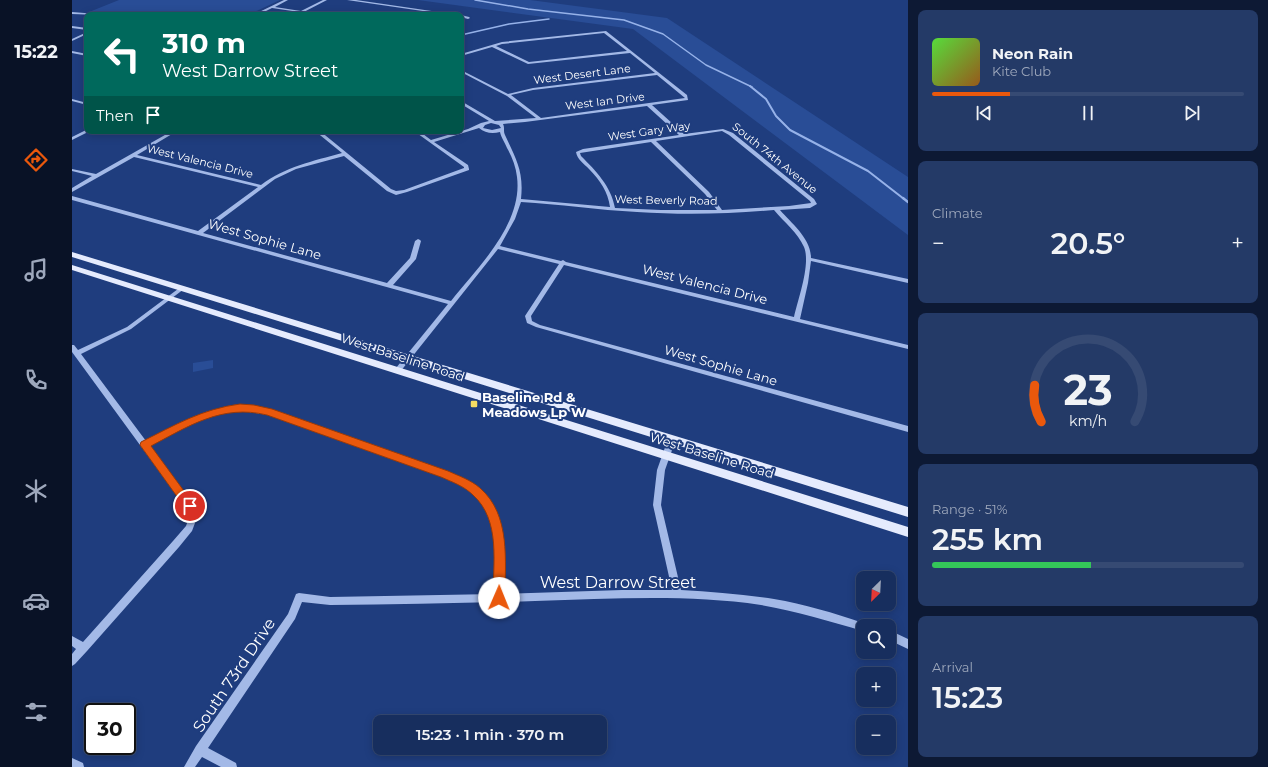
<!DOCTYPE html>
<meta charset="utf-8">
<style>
:root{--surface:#172e5e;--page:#243a67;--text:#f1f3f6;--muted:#9ea8bc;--line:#364a73;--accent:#ea580c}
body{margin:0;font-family:Montserrat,sans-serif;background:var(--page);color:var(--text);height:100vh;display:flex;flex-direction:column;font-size:15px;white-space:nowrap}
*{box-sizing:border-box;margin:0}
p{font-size:13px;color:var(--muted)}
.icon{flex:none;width:22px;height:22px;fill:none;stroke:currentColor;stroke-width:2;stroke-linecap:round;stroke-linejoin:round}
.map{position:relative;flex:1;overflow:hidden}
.details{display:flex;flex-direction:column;gap:10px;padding:10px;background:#0d1934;width:360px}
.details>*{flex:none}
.banner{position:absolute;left:12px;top:12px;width:380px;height:122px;border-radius:8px;box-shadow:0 2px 10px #0003,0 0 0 1px var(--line);background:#00695c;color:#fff;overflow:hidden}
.needle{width:26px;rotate:204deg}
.fabs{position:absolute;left:784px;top:571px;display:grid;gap:8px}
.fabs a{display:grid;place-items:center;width:40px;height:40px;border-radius:8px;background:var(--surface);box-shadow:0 2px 10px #0003,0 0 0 1px var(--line);font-size:20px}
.speed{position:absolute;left:12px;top:703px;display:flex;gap:8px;font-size:20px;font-weight:700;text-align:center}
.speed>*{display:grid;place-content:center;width:52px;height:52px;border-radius:50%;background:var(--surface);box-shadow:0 2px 10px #0003,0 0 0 1px var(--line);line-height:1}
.speed .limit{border:2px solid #111;border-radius:6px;background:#fff;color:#111}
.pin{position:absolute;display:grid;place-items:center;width:34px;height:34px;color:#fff;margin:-17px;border:2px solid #fff;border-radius:50%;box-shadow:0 1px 4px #0007}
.me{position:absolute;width:44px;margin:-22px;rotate:1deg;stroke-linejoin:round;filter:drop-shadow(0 0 3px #0008)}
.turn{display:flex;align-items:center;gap:14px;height:84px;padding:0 12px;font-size:18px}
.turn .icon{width:52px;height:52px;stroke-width:2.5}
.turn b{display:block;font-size:28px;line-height:34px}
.then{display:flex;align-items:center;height:38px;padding:0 12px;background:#0003;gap:8px;font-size:15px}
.big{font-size:30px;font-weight:600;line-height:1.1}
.details .widget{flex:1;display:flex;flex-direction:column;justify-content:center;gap:6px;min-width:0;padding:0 14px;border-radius:8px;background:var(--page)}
.details .dial{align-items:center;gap:0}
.dial svg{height:104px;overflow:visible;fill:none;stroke:var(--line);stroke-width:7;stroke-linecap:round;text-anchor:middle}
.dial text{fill:var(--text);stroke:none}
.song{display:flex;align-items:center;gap:12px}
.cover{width:48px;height:48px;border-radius:6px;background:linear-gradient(135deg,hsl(110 70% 55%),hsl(30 70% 35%))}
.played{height:4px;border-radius:2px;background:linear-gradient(90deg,var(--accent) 25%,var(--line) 25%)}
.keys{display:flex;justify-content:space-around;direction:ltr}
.heat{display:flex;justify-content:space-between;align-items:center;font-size:22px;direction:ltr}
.charge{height:6px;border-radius:3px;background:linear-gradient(90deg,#34c759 51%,var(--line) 0)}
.trip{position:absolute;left:301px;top:715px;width:234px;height:40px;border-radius:8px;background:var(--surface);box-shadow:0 2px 10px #0003,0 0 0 1px var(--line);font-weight:600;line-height:40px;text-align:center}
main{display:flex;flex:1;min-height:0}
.tabs{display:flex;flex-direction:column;width:72px;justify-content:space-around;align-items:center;background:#091226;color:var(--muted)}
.tabs .icon{width:28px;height:28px}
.tabs .on{color:var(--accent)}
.tabs b{font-size:18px;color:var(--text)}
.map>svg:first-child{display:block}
.green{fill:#294d96}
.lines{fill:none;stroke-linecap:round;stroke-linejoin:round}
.stream-far2{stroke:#96b2e9;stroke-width:1.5}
.stream-far1{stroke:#96b2e9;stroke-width:2}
.stream{stroke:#96b2e9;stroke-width:2.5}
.minor{fill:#a3b9e7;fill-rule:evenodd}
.major{fill:#e5ebfd;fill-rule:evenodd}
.route{fill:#ea580c;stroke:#983908}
.poi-dot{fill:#f5dd63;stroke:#1f3d7e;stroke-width:1.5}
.labels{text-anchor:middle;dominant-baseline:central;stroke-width:4;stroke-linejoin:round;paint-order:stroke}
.far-street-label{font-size:11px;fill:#fff;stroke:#1f3d7e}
.street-label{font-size:13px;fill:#fff;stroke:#1f3d7e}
.poi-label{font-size:13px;font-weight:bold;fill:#fff;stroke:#1f3d7e;text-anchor:start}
.near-street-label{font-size:16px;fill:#fff;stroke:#1f3d7e}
</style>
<main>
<nav class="tabs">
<b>15:22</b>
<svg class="icon on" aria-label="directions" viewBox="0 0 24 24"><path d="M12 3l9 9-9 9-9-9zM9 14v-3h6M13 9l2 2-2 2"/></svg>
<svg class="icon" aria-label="music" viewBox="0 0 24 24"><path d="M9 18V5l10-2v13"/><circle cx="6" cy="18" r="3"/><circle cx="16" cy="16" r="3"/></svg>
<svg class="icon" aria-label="phone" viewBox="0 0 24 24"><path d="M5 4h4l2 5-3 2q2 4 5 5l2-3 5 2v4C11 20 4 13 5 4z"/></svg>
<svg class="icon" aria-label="climate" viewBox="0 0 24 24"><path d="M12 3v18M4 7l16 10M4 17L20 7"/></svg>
<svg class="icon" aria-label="car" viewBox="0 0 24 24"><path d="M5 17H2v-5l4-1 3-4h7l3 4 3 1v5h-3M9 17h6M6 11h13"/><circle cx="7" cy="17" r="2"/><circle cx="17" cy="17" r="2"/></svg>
<svg class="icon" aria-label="filters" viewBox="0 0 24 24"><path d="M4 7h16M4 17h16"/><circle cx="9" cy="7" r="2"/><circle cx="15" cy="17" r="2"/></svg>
</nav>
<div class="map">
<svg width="836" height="767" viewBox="0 0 836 767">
<rect width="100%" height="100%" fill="#1f3d7e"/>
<path class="green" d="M47,0H208L176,15H43L17,12Z
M346,0H458L595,18L836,177V235L561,29Z
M141,360V368L121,372V363Z"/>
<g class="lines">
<path class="stream-far2" d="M403,0L456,9L552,20L591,34L634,65L680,87
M389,35L437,24L477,19"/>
<path class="stream-far1" d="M678,86L694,99L704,116L718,130L796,171L832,199"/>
<path class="stream" d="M831,198L836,202"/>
<path class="minor" d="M212,0H216L203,7L229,11L251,0H255L226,15H222L227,12L200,8L186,15H181Z
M275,0H284L387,15H378Z
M0,12L25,14L27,15L0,14Z
M389,15L397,17L398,18L396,19L389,17Z
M0,26L15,28V30L0,28Z
M534,31L615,95L616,100L580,105L612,134L651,129L661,133L742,199L745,204L738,208L708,210C719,223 739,238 739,258L836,279V283L739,261L736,283L728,319L836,345V349L492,265L459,316L460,321L468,325L836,426V432L464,327L455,323L453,316L487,264L426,249L328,372H326L323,370L324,368L376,304L0,200V196L126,231L186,187L62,157L0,192V188L20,176L0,171V169L24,174L100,131H105L65,155L189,185C213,167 241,161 270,153L243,131H248L319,189L324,191L332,190L392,168V167L342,131H347L359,140L396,129L409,123L417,121L389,104V101L423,121L464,118L435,96L389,72V70L436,94L461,88L583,73L558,53L456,64L420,47L389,56V54L430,42ZM532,33L555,51L457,62L424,46L430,44ZM585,75L613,98L469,118L439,95L461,90ZM575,106L607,135L511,149L504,152C505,159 512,164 517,169C528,180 536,192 538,207L449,199C452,171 444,159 433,135C431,131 433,128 431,124L453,122ZM419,123L427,125L429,128L420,130L411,128L413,125ZM407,128C413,133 420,134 428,132C429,137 433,143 435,148C440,157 444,167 445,177C451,224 406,267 379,301L321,285L344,259L349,241L348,240L346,239L343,241L338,258L315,283L131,233L203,179L224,169L272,156L315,191L324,195L335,192L397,170V169L396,165L362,142ZM650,131L657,135L738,201L739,203L717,206L650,210L637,192L584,141ZM579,142L633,194L645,210H589L543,208C539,186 524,171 509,156L508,153ZM449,202C487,204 526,210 565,212C611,215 657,214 702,210C712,222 726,233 732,247C739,264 726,299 722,317L494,262L491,260L489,261L428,246L443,219Z
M15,32V34L0,41V39Z
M0,51L15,54V56L0,53Z
M0,99L15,103V105L0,101Z
M14,130L18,131L0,140V137Z
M110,286L112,287L113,288L112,289L59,329L9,354L74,441C113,420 154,397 200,410L384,475C391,478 399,482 405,487C437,513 433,558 432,594L550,590H600L581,505L585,470L596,439L597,437H603L604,439L593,470L589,505L609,590C640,592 671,594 702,599C732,604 762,613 791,623L794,624L795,626H791V631C757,621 724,611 689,605C614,594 539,599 463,601C395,603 326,604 258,605L230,602L223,619L136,748L164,763L165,767H149L130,757L123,767H112L124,746L216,614L224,594L227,593L258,597L423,594C425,546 430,506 381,481L196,415C185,413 174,411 162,412C131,414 104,432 77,446L120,504L126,515L120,531L107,547L15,651L3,664L0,666V654L4,649L0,646V636L11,642L101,541L114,526L118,515L114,508L0,352V345H2L6,350L55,327Z
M817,630L836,639V649L817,640Z
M0,758L11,763L12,767H0Z"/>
<path class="major" d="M0,252L836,507V517L0,257Z
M0,265L836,527V537L0,270Z"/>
</g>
<path class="route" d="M168,404L182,405L200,409L376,471C387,476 399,480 408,488C439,515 433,561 433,598L432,602L427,604L423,602L421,598C421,564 429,520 401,495C392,486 380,482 369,477L195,415C150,404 117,426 79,446L123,506L121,509L118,510L114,509L68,445L69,442C103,425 130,409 168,404Z"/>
<rect class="poi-dot" x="398" y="400" width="8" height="8" rx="2"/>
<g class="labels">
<g class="far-street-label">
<text transform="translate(510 74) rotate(-7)">West Desert Lane</text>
<text transform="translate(533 101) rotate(-7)">West Ian Drive</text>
<text transform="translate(577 131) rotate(-8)">West Gary Way</text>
<text transform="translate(703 158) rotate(39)">South 74th Avenue</text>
<text transform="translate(128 161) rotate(14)">West Valencia Drive</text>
<text transform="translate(594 200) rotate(1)">West Beverly Road</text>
</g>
<g class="street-label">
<text transform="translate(193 239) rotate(16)">West Sophie Lane</text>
<text transform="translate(633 284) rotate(14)">West Valencia Drive</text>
<text transform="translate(331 357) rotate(18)">West Baseline Road</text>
<text transform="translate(649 365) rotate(16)">West Sophie Lane</text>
<text transform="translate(640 455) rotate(17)">West Baseline Road</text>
</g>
<g class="poi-label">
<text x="410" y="397">Baseline Rd &amp;<tspan x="410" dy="15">Meadows Lp W</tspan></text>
</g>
<g class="near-street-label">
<text x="546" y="582">West Darrow Street</text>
<text transform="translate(162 675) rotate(-56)">South 73rd Drive</text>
</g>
</g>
</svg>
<div class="fabs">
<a><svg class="needle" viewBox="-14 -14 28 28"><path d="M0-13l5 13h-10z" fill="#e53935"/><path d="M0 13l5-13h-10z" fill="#9ea8bc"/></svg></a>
<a><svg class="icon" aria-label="search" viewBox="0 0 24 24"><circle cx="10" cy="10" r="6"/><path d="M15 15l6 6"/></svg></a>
<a>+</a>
<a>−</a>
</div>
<div class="speed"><div class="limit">30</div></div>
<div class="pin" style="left:118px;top:506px;background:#d93025"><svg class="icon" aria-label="arrive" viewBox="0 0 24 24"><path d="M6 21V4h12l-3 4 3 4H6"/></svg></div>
<svg class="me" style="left:427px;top:598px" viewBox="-20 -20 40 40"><circle r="19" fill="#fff"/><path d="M0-13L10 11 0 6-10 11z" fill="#ea580c"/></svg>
<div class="trip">15:23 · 1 min · 370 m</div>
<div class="banner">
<div class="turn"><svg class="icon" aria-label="left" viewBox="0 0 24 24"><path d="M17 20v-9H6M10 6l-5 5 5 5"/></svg><div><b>310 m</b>West Darrow Street</div></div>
<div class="then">Then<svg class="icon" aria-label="arrive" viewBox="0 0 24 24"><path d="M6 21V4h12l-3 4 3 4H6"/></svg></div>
</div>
</div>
<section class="details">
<div class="widget">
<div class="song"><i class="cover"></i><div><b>Neon Rain</b><p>Kite Club</p></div></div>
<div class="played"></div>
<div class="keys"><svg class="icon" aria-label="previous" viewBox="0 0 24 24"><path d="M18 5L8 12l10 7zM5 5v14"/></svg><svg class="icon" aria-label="pause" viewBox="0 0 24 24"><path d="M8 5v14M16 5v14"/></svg><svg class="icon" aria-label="next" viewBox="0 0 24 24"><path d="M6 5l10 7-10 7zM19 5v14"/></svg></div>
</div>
<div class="widget"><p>Climate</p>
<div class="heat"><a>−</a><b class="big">20.5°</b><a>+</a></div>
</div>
<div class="widget dial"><svg viewBox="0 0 100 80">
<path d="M14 69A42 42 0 1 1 86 69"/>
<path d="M14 69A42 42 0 0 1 9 41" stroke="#ea580c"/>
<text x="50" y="56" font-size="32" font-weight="700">23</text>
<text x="50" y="72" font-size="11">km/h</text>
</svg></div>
<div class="widget"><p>Range · 51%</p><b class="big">255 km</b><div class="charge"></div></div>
<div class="widget"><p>Arrival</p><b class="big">15:23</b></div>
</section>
</main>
